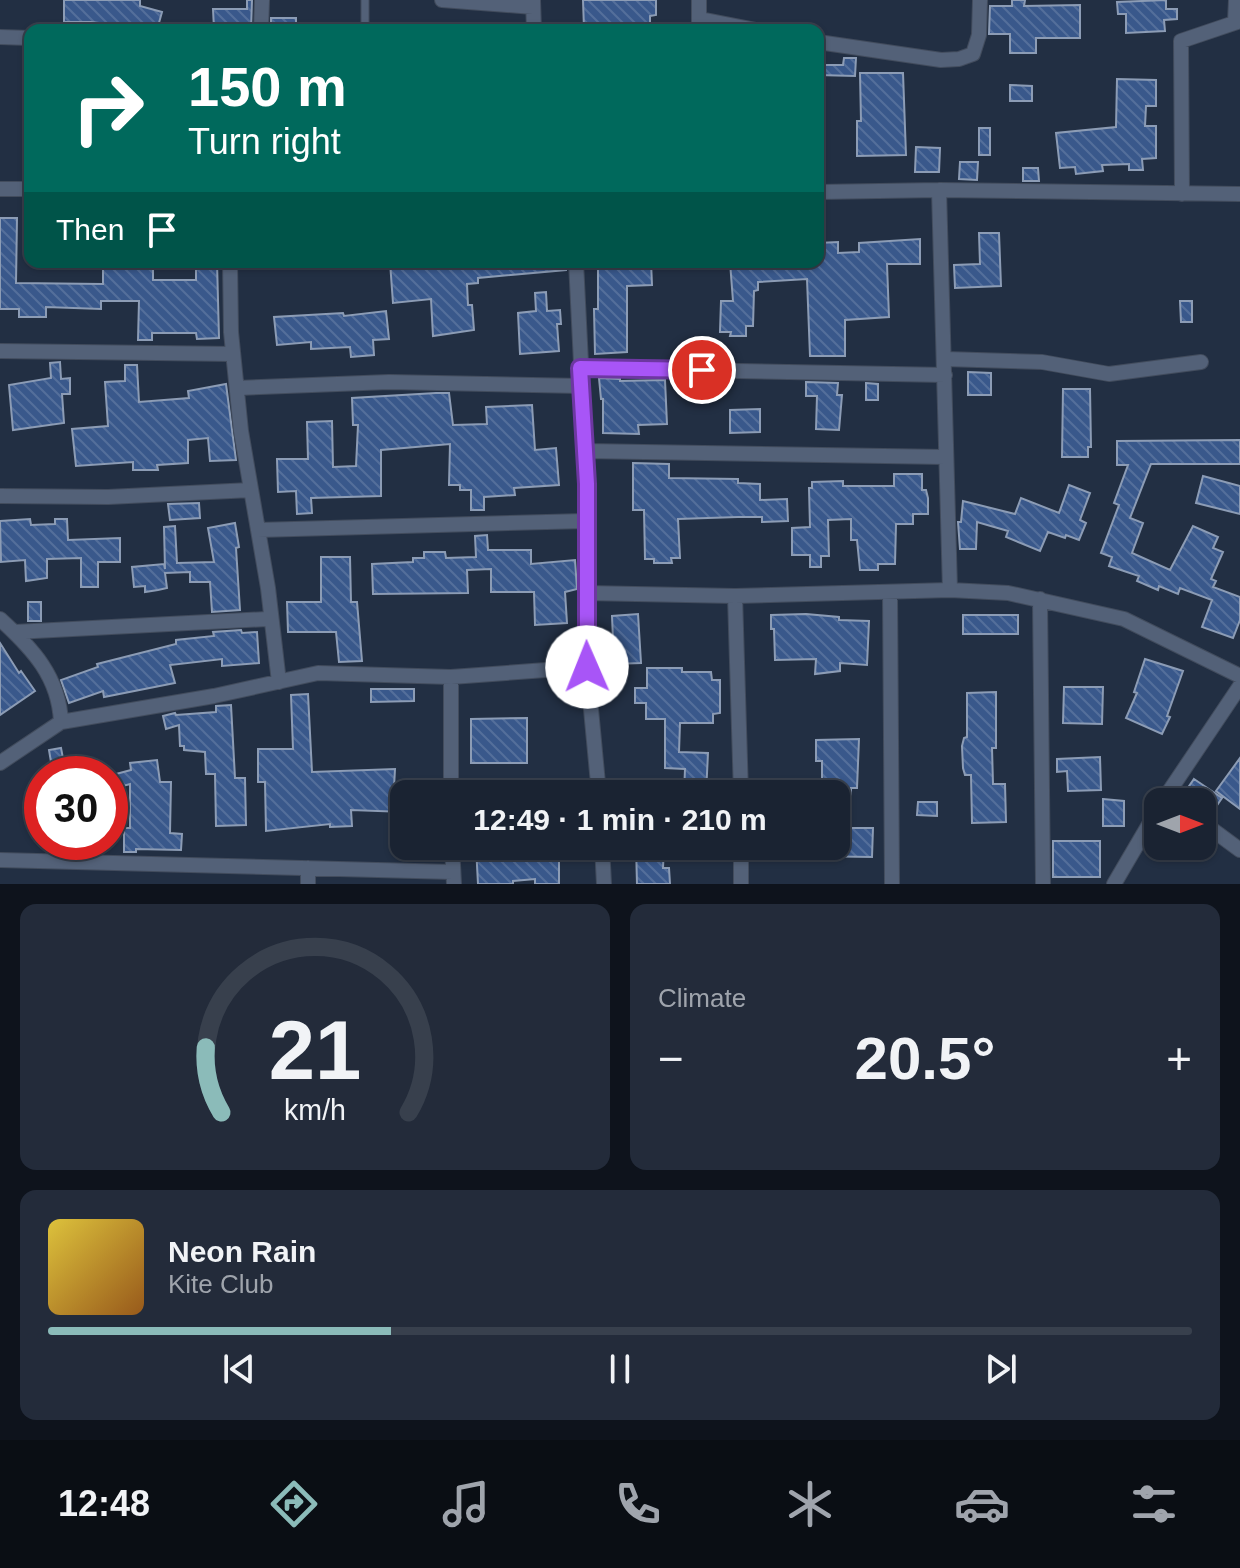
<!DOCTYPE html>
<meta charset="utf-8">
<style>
:root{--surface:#1a2332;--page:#232b3a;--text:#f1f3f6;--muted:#9fa4ac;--line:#38404d;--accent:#8bbbb9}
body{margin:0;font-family:Arial,sans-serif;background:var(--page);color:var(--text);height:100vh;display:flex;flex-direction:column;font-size:30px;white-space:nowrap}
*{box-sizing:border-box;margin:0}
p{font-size:26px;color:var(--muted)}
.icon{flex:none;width:44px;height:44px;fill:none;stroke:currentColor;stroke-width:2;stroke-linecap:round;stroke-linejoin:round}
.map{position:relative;height:884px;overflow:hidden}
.panel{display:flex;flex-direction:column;gap:20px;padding:20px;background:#0e131c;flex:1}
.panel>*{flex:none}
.hud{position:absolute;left:24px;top:24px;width:800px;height:244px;border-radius:16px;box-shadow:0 2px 6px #0004,0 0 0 2px var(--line);background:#00695c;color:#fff;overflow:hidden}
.needle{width:52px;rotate:90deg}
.buttons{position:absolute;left:1144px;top:788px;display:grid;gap:16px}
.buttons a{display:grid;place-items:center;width:72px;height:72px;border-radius:16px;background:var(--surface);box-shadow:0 2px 6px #0004,0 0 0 2px var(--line);font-size:40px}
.speed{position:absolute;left:24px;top:756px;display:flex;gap:16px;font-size:40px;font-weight:700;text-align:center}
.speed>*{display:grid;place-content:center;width:104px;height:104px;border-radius:50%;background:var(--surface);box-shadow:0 2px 6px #0004,0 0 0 2px var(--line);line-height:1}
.speed .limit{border:12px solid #d22;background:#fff;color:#111}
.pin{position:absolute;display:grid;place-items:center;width:68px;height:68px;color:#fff;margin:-34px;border:4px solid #fff;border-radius:50%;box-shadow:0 2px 8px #0007}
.me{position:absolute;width:88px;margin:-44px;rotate:359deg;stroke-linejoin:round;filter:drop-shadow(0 0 6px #0008)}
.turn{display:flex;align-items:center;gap:28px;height:168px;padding:0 32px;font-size:36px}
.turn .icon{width:104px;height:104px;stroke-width:2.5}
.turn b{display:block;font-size:56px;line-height:68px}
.then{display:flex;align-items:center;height:76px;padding:0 32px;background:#0003;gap:16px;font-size:30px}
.big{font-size:60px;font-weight:700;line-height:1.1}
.panel .widget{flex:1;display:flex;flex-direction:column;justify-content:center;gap:12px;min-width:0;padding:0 28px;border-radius:16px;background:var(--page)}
.panel .dial{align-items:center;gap:0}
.dial svg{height:208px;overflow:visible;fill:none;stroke:var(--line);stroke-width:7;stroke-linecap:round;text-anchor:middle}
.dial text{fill:var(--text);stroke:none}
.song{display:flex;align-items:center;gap:24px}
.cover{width:96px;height:96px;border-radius:12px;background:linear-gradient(135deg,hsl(50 70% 55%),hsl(30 70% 35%))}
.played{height:8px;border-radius:4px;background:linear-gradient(90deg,var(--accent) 30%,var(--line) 30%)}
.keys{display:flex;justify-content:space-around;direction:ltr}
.heat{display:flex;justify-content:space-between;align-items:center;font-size:44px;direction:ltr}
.panel .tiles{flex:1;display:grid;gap:20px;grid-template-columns:1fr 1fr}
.widget:last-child{grid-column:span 2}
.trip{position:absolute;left:390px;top:780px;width:460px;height:80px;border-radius:16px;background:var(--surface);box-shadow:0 2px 6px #0004,0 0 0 2px var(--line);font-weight:700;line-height:80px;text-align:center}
.dock{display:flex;height:128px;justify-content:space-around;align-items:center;background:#0a0e14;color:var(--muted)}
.dock .icon{width:56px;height:56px}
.dock .selected{color:var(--accent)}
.dock b{font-size:36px;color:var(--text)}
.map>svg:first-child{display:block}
.building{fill:url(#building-back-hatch);stroke:#8c9cb5;stroke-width:2}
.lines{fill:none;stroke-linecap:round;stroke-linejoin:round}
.lane-casing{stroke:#424c5d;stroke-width:9}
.street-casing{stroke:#424c5d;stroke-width:16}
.lane{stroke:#536178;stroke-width:7}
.street{stroke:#536178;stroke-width:14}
.route-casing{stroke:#6d37a1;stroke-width:20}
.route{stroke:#a855f7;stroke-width:14}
</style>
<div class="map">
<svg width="1240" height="884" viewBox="0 0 1240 884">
<defs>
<pattern id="building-back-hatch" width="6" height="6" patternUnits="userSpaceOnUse" patternTransform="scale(2)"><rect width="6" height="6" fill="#39588b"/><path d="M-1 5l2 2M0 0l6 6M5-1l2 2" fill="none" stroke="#546f9b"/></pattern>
</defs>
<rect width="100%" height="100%" fill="#222f43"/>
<path class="building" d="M64,0H140V6L162,12L157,30L91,22H64Z
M247,0H252L251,30L214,29L213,9H247Z
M583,0H656V15L650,16V25L584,29Z
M1012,0H1025L1024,6L1080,5V38H1036V53H1010V34H989L990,6H1012Z
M1166,0V9H1177V19L1164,20L1165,31L1126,33V14H1118L1117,2Z
M271,18H296V30H271Z
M844,58H856L855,76L818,75V65H843Z
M860,73H903L906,155L857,156V121H861Z
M1117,79L1156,80V106H1146L1145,126H1156V158L1142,159L1143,170H1129V164L1102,165L1103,171L1076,174L1075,167L1060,168L1056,133L1116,127Z
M1010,85L1032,86V101H1010Z
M979,128H990V155H979Z
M916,147L940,148L939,172H915Z
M960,162H978L977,180L959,179Z
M1023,168H1038L1039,181H1023Z
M0,218H17L16,283L103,284V262H153V280H196V262H217L219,338L197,339L196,333H152V340H138L139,301H101V309L46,307V317H19V309H0Z
M979,233H999L1001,286L955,288L954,265L980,264Z
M920,239V264H887L889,317L845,320V356H810L807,279L758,282V290L754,291L753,326H746V336H730L731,332H720L721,301H733L730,262H818V243L838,242V253L859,252V243Z
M390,262H452V265L566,262V270L478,278V283L467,284L468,305H472L474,330L433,336L431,299L393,303Z
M598,262H651L652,285L627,286V352L595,354L594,309H598Z
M546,292L547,311L560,310L561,324H557L559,351L520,354L518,313L536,311L535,293Z
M1180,301H1192V322H1181Z
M386,311L389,339L373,340L374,355L351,357L350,347L311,349V342L277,345L274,317L343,313L344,316Z
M60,362L61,379L70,378V394H62L64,423L13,430L9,385L51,378L50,363Z
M125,365H137L139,402L189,398L188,391L226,384L236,460L210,461L208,438L188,440V463L157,465L158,470H133V462L76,466L72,429L108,426L105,382L125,381Z
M968,372L991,373V395H968Z
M599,378L620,379V381L665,380L667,424L638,425L639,434L603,433V399H601Z
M806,382L838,383L837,395H842L839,430L816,429L817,396H806Z
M866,383L878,384V400H866Z
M1063,389H1090L1091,447H1088V457H1062Z
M436,393H449L453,425L487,424L486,407L532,405L535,450L556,448L559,485L514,488L515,495L484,497V510H471V490H460V485H449L450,444L381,450V496L311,498L312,513L297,514L296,491L278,492L277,459H308L307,422L332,421L333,467L356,466L358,425H353L352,398Z
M760,409V432L730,433V410Z
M1240,440V464H1151L1130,518L1143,523L1132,553L1170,570L1193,526L1218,537L1213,548L1223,552L1211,579L1216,581L1213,587L1240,597V620L1233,638L1202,627L1212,600L1180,588L1178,594L1159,586L1158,590L1137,581L1139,576L1109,566L1112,557L1101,553L1119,505L1114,503L1128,465H1117V441Z
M633,463L669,464V478L738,479V483L760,484V500L787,499L788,521L762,522V517H738L678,519L680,558H671L672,563H654V559H645L644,510H633Z
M894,474H922V490H926L928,498V514H913V524H896L895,564H878V570H860L857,540H851V519L828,520L829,556H821V567H810V555H792V528L810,527L809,488H812V482L843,481V486H894Z
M1203,476L1240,486V514L1196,503Z
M1069,485L1090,493L1080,520L1086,523L1079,540L1066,535L1065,538L1048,532L1040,551L1006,537L1008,531L977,522L976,549H960L958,522H961L963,501L1015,514L1021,498L1059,513Z
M199,503L200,518L170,520L168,504Z
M30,519L31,525L55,524V519H67L68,540L120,538V562H98V587H81V558L47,559V578L26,581L25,560L1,562L0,521Z
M235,523L239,547L236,548L240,610L212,612L210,582H190V572L165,573L167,588L158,590L145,592V586L134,587L132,567L164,564L165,569L164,527L175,526L177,563L214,562L208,528Z
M487,535L488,550H531V564L575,560L577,589L565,592L567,623L535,625L534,592H491V569L467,570L468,593L373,594L372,564L413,562V558H424V552H445L446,558L476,557L475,536Z
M321,557H350L351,602H357L362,661L339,662L336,632H288L287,602H321Z
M28,602H41V621H28Z
M638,614L641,663L614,664L612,616Z
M806,614L839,617V620L869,621L867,665L840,663V671L815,674L816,659L775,660L774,629H771V615Z
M963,615H1018V634H963Z
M241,630L242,633L257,632L259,663L222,666V659L170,665L175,683L104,697L103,691L69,703L61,680L98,667L97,664L176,644V640L214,636L213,632Z
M0,643L19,673L21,671L35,691L0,715Z
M1145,659L1183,671L1167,716L1170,717L1162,734L1126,718L1137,693L1134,692Z
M647,668H682V672H711L712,680H720V713L713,714V723H680L679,752L708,753L706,794H684L685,769L665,768V719H646V703H635V688H647Z
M1064,687H1103L1102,724L1063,723Z
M371,689H414V701L371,702Z
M996,692V748H992L993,784H1005L1006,822L972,823L971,775H965L963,768L962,746L964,738L967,737V693Z
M308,694L312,772L395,769L394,787H404V812L351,810L352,826L330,827V824L266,831L265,782H258V749H293L291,695Z
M231,705L235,778H245L246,825L216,826L215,774H206L205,752L184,750V746H180L179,725L166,729L163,716L175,713L176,715L216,712V706Z
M527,718V763H471V719Z
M859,739L857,788H851V828H873L872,857L807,856V846H836V788H822V761H816V740Z
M61,748L66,774H53L49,750Z
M1100,757L1101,790L1068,791L1067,771L1057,772V759Z
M1240,758V809L1216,791Z
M157,760L160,782H171L170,833L182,834L181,850L136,849V852H124V828H130V784L119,787L116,774L131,770L130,763Z
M1194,779L1222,798L1213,811L1185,792Z
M776,783H807V794H776Z
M1103,799L1124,801V826H1103Z
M918,802H937V816L917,815Z
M1053,841H1100V877H1053Z
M476,846H514V861L559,859V884H535V879L513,881V884H478Z
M636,846H664L663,868H669L670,884H637Z"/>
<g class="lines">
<defs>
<path id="lane" d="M365,0V30"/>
<path id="street" d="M442,0L533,7
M533,0L534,30
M699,0V30
M700,19L756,30
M1235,22L1236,0
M261,30L262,0
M0,37L30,38
M818,42L941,60L959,59L973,54L979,35L980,0
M0,189H30
M939,190L950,590
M818,192L939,190L1240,194
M1182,194L1181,41L1240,21
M230,262L231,332L241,431L268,588L279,682
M576,262L587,484V667L599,794
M0,351L233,354
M945,359L1042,362L1109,374L1201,362
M580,368L945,375
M237,388L389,382L581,386
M585,451L945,457
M0,496L108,497L251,490
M258,530L585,521
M890,592L892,884
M586,593L735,596L950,590L1008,593L1124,619L1240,676
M735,596L741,794
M1040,599L1043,884
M0,619C33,649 59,677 61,722
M15,632L267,619
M0,763L61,722L214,696L318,673L451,677L587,667
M451,794V677
M1162,802L1240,686
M1202,822L1240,850
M452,846L454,884
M602,846L604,884
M0,860L453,872
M308,868V884
M741,884V846
M1114,884L1158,809"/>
</defs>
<use href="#lane" class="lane-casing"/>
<use href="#street" class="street-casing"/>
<use href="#lane" class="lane"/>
<use href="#street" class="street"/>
</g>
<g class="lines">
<defs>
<path id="route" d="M587,667V484L580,368L702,370"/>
</defs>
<use href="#route" class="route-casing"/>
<use href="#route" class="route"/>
</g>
</svg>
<div class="buttons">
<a><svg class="needle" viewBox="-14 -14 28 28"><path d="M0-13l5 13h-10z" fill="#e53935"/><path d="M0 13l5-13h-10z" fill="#9fa4ac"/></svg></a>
</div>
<div class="speed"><div class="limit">30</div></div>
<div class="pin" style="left:702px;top:370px;background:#d93025"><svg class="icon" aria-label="arrive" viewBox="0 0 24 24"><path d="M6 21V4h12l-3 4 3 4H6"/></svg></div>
<svg class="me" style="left:587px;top:667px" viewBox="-20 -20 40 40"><circle r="19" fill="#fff"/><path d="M0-13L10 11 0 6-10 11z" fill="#a855f7"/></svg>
<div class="trip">12:49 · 1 min · 210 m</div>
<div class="hud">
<div class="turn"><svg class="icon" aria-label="right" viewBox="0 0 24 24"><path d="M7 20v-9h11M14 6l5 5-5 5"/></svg><div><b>150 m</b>Turn right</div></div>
<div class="then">Then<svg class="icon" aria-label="arrive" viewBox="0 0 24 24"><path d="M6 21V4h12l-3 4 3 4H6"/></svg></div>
</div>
</div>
<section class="panel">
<div class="tiles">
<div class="widget dial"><svg viewBox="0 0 100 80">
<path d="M14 69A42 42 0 1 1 86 69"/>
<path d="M14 69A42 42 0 0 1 8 44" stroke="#8bbbb9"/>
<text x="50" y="56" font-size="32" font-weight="700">21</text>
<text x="50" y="72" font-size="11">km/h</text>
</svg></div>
<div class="widget"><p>Climate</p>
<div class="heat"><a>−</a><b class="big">20.5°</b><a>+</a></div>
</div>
<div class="widget">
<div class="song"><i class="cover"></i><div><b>Neon Rain</b><p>Kite Club</p></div></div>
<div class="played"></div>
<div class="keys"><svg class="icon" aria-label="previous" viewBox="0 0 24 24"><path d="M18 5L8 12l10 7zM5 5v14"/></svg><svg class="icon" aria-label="pause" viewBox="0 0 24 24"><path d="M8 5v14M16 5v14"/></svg><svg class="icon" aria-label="next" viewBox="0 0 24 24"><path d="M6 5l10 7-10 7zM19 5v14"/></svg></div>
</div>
</div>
</section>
<nav class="dock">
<b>12:48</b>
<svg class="icon selected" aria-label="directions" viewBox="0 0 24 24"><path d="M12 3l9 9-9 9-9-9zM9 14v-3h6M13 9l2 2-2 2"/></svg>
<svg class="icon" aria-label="music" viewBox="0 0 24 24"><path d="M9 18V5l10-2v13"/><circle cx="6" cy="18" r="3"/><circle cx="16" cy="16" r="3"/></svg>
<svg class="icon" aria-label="phone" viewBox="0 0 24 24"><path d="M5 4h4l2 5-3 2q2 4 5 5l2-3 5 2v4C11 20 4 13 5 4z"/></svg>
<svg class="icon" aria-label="climate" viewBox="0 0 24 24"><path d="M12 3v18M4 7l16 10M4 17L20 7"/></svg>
<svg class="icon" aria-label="car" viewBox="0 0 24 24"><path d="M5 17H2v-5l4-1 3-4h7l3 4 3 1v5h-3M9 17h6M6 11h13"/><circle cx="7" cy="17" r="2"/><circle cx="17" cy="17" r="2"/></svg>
<svg class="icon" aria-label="filters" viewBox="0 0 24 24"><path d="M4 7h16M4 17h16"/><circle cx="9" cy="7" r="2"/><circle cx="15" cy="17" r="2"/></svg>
</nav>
